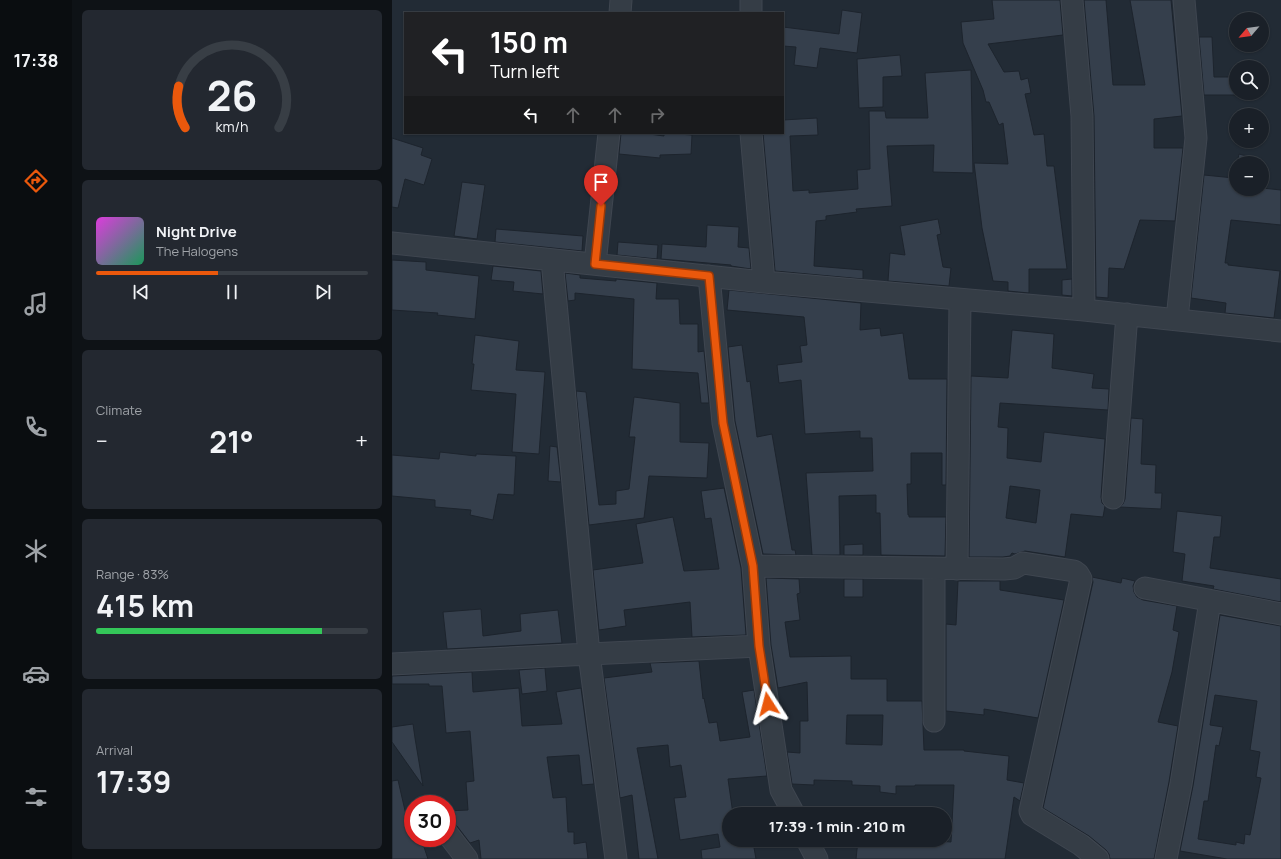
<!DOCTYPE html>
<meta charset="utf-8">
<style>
:root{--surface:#1a2028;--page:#232830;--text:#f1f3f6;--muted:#9fa3a8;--line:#383e45;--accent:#ea580c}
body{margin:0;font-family:Manrope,sans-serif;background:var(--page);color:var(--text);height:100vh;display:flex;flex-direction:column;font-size:15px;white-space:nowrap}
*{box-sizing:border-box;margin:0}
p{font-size:13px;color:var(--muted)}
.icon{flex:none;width:22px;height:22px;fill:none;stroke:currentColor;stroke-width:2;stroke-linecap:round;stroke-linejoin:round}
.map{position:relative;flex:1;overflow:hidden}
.sheet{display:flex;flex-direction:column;gap:10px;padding:10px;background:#0e1216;width:320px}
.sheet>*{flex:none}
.hud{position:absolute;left:12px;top:12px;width:380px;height:122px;border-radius:0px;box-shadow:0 1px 3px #0004,0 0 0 1px var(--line);background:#202124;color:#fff;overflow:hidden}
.needle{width:26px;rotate:241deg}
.fabs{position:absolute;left:837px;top:12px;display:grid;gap:8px}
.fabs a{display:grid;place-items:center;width:40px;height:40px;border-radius:50%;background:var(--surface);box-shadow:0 1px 3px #0004,0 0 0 1px var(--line);font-size:20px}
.speed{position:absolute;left:12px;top:795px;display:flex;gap:8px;font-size:20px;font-weight:700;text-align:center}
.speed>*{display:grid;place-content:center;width:52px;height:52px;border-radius:50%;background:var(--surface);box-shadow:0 1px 3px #0004,0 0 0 1px var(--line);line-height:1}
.speed .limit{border:6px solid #d22;background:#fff;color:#111}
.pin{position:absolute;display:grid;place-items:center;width:34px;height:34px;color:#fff;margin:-41px -17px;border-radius:50% 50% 50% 0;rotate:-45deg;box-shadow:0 0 4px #0007}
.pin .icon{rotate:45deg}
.me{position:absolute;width:44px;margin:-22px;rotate:351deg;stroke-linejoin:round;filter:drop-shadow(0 0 3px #0008)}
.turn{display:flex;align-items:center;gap:14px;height:84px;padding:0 20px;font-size:18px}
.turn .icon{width:52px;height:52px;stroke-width:2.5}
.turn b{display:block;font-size:28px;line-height:34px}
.lanes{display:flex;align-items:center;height:38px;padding:0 20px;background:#0003;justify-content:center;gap:20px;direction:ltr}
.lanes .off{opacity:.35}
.big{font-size:30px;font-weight:700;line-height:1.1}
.sheet .widget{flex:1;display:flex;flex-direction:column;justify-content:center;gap:6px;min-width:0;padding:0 14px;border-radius:6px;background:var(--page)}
.sheet .dial{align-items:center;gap:0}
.dial svg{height:104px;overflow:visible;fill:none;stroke:var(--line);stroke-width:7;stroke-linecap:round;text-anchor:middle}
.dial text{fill:var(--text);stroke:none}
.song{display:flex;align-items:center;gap:12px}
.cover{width:48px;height:48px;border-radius:6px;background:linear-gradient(135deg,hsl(300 70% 55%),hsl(150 70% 35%))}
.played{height:4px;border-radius:2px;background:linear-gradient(90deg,var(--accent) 45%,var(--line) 45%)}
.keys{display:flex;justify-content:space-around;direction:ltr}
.heat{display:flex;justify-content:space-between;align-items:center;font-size:22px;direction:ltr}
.charge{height:6px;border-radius:3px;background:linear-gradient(90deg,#34c759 83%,var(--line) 0)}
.trip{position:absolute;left:330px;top:807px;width:230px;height:40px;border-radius:20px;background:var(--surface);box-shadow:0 1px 3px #0004,0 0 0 1px var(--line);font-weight:700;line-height:40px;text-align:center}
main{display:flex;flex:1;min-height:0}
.dock{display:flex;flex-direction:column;width:72px;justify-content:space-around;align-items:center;background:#0a0d10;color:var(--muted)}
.dock .icon{width:28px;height:28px}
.dock .current{color:var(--accent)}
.dock b{font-size:18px;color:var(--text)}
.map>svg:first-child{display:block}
.building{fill:#353f4c;stroke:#1d242d;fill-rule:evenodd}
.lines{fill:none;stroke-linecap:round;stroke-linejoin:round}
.minor-casing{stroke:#3f4650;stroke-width:23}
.minor{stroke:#353d46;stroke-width:21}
.route-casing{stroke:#983908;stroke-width:10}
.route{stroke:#ea580c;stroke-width:7}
</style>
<main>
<nav class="dock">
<b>17:38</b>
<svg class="icon current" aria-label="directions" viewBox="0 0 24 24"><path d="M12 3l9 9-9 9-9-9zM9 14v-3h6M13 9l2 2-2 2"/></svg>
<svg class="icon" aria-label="music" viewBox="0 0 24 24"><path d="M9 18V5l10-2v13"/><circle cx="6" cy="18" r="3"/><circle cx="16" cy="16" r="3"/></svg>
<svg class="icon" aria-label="phone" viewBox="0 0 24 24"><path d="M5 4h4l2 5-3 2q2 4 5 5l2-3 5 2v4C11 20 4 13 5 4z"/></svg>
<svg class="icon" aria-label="climate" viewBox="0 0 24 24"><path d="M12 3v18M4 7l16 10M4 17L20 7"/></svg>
<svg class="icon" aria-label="car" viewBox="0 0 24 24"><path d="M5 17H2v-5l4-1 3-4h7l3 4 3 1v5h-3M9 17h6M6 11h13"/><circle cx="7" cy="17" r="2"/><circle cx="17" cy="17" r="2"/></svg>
<svg class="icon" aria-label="filters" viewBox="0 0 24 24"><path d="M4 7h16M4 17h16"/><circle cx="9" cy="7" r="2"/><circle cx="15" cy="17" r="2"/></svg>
</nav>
<section class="sheet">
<div class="widget dial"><svg viewBox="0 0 100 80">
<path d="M14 69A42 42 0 1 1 86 69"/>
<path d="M14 69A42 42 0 0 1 9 37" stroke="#ea580c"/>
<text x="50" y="56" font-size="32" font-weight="700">26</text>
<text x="50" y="72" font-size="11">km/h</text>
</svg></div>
<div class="widget">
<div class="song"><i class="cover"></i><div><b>Night Drive</b><p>The Halogens</p></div></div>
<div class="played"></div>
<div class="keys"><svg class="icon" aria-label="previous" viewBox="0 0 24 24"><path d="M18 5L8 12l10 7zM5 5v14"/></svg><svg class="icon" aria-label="pause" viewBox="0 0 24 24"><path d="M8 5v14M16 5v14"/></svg><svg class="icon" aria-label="next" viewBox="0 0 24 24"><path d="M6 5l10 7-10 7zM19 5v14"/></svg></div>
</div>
<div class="widget"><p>Climate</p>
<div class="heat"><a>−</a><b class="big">21°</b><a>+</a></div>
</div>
<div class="widget"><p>Range · 83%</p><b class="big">415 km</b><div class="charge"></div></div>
<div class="widget"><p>Arrival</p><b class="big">17:39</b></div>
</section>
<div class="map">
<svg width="889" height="859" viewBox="0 0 889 859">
<rect width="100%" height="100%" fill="#222b35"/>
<path class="building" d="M600,0H668L671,35L596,44L612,72L627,71L629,80L636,78L639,93L633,94L642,135L652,134L655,166H662L675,269H637V293L616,291V282L601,281L590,228L582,163L616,164L611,123L607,125L597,102H594L591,90L571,43L569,22L602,19Z
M692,0H714L721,85H753L738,0H779L790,116L762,119V148H791L783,221L748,220L732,269L717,268L716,298L704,297L702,116Z
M450,10L470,13L465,53L428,48L425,68L402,65L404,47L391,46V27L447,34Z
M807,37H820L822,77H844V95H812Z
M508,55L510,76L491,77V107L467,108L465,59Z
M579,70L581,173L541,172L542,145L495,146L500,206L464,209L465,212L434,216V220L424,221L422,266L471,270V279L383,271L371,133H391V120L425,118L426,135L398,136L401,191L417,190V193L466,189L465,170L478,169L477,111H493L494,118H536L533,73Z
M229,133H250L272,136V133L300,135L299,154L268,155V158L227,154Z
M0,138L31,148L29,155L40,159L32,185L13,179L6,208L0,207Z
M847,154L862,158L861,163H845Z
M844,169V189H870V188L889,190V225L839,220L833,263H836V265L888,271L882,318L833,313L834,303L799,298L812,175L842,178Z
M70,182L93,185L85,239L62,236Z
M546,219L549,234L545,235L551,267L559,268L557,286L496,281L498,253L513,255L508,226Z
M315,225L347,227L346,247L357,248L359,269L339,266V265L269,259L270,244L314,247Z
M104,229L191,236L190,251L103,242Z
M226,242L266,245L265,259L225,255Z
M0,260L34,262V270L87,276L83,319L45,315L46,313L0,310Z
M101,266L149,271L151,294L121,291L122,282L99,280Z
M173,273L188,275V278L224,281V279L265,283L264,299H287L288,324H306V352L312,351L317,403H309L306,373L240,369L242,299L183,293V300L176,301Z
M680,279V296L670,295V280Z
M337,290L469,303L468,330L488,328L489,336L511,333L517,379H555L554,485H550V453H519V484H515L516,515H517V517H554L553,556L489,555L488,513H484V495L447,496L448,555H420L414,473L481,471L480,438H468V431L413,434L409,380L387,383L385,365L410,362L408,346L415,345L412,317L335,310Z
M620,330L662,334L660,368L702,374L700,388L717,389L716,410L608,403L606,427L616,428L615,458L649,462L652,432L713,439L709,497L710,503L713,506L711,517L679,514L673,557L633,551L623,554L620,553L618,556L611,557H577L579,376L616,378ZM618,486L648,490L644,523L614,518Z
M83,335L127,341L124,370L153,372L147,454L120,452L124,394L79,390L82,364H80Z
M350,345L355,382L358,381L365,437L380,434L400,550H403L404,555L371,554L343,421L336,347Z
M184,391L194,392L207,505L224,504V491L237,489L243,437H237L242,397L288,403V442L317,443L315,478L257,476L252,518L197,525Z
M739,418L751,419L749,464L764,465L763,493H770L769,509L728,507L731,504L733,499Z
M158,446L165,447L169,482L156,481Z
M48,452L84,456V454L124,456L122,495L106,494L101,520L78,515L79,510L43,507V500L0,496V455L47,459Z
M332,488L349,568L354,635L300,637L298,602L232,610L234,626L207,630L201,570L251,563L244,524L281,517L292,571L327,569L319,518L313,519L309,491Z
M785,511L830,516L828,537H822L818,568L889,579V602L821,589L822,586L790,581L793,554L781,552Z
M471,544V555H452V545Z
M700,577L729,583L730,578L743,581L741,586L742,592L745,597L751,600L785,606L781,630L787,632L780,672L766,722L786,726L777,782L762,859H718L717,854L714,850L697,836L651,808L701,582Z
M374,578L407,579L408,593L405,594L408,620L393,622L398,657L459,656V679H495V701H530L532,750H572V751L617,756L615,780L632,783L628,801L622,797L613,859H464L466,840H532L559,842L562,785H523V786H504V794L488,792V786L460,785V781L422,780V785L400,784L395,752L408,753V721H416L415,682L386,688L379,645ZM455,715H491L490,745L454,744Z
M452,579H471V597H452Z
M566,581H608V590L672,600L646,718L592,709V715L554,711V624L564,625Z
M89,609L91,636L129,631L128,614L166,610L170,643L55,649L51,612Z
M828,615L889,626V859H835L788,851L801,786ZM823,695L865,701L858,750L868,752L864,777L869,778L858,835L853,834L852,844L844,842V845L806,839L812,801H816L824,745L827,746L831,727L818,725Z
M307,661L311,699L312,698L317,723L325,722L328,741L358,737L350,692L362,690L375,776L336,779L341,814H337V840H345L346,844L361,842L364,859H310L309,850L328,847L326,834L288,840L282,798L294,797L289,765L278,767L276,745L245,748L266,859H247L240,795L228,798L212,678L260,672L258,663Z
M153,668L155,691L130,694L127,670Z
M80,672L81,692L127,688L130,726L170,724L164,692L189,688L202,784L190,785L187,755L155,757L161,798L174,797L176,832H182V844L194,842L196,859H89L87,840L78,843L65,826L60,822L55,821V811L76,810L74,782L82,781L78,731L54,733L50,686H37V684H0V676Z
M21,724L23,738L31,786L0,742V727Z
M6,780L17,828L21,827V838H29L36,859H0V781Z"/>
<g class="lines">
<defs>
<path id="minor" d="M680,0L690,116L692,310
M228,13L229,0
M359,13V0
M359,133L372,282
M0,243L372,282L692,310L889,331
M160,260L197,654L224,859
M203,264L217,133
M317,276L331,423L361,566L367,646L389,790L402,814
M785,319L804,138L792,0
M721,498L735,314
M361,566L612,569L622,568L631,563L682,571L686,574L689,579L638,811L640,815L689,845L706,859
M542,569V721
M565,569L568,300
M753,588L889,614
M0,664L197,654L367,646
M55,833L75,859
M415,840L425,859
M774,859L789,784L818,601"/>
</defs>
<use href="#minor" class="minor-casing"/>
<use href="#minor" class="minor"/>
</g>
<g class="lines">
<defs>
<path id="route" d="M209,206L203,264L317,276L331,423L361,566L367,646L376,704"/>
</defs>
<use href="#route" class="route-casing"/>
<use href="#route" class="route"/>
</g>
</svg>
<div class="fabs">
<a><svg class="needle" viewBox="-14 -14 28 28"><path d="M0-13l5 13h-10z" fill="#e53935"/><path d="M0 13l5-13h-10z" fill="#9fa3a8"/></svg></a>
<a><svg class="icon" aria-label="search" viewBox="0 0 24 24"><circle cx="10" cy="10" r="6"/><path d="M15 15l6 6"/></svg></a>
<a>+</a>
<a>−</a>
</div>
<div class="speed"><div class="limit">30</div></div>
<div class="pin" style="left:209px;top:206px;background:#d93025"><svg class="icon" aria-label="arrive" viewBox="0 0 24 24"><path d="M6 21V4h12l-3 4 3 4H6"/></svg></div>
<svg class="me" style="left:376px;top:704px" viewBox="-20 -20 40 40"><path d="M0-17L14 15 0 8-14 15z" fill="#ea580c" stroke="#fff" stroke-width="4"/></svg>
<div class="trip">17:39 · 1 min · 210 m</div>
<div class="hud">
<div class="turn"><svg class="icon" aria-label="left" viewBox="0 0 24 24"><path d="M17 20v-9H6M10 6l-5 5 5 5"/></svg><div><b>150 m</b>Turn left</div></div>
<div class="lanes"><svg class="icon" aria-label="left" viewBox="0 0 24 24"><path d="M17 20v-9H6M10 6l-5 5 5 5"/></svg><svg class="icon off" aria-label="ahead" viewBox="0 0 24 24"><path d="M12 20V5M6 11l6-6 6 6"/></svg><svg class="icon off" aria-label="ahead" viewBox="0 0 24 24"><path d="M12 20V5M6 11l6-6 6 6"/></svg><svg class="icon off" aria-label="right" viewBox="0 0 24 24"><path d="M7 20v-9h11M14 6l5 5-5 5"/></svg></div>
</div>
</div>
</main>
